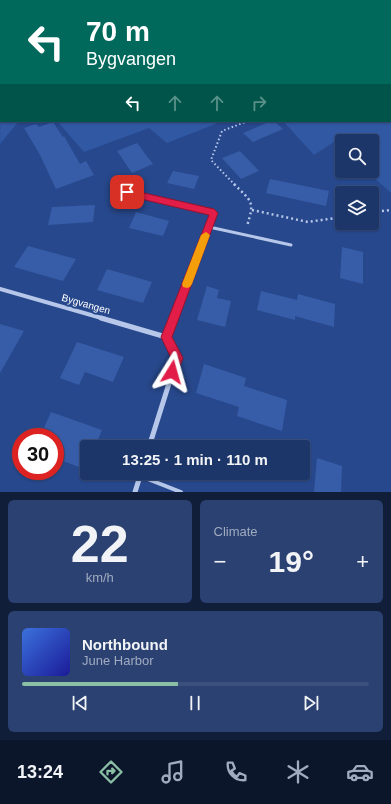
<!DOCTYPE html>
<meta charset="utf-8">
<style>
:root{--surface:#1d3669;--page:#2a4171;--text:#f1f3f6;--muted:#a0abc0;--line:#3b507d;--accent:#8abfa5}
body{margin:0;font-family:Arial,sans-serif;background:var(--page);color:var(--text);height:100vh;display:flex;flex-direction:column;font-size:15px;white-space:nowrap}
*{box-sizing:border-box;margin:0}
p{font-size:13px;color:var(--muted)}
.icon{flex:none;width:22px;height:22px;fill:none;stroke:currentColor;stroke-width:2;stroke-linecap:round;stroke-linejoin:round}
.map{position:relative;height:492px;overflow:hidden}
.details{display:flex;flex-direction:column;gap:8px;padding:8px;background:#101e3a;flex:1}
.details>*{flex:none}
.top-card{position:absolute;left:0px;top:0px;width:391px;height:122px;box-shadow:0 1px 3px #0004,0 0 0 1px var(--line);background:#00695c;color:#fff;overflow:hidden}
.fabs{position:absolute;left:335px;top:134px;display:grid;gap:8px}
.fabs a{display:grid;place-items:center;width:44px;height:44px;border-radius:4px;background:var(--surface);box-shadow:0 1px 3px #0004,0 0 0 1px var(--line);font-size:20px}
.speed{position:absolute;left:12px;top:428px;display:flex;gap:8px;font-size:20px;font-weight:700;text-align:center}
.speed>*{display:grid;place-content:center;width:52px;height:52px;border-radius:50%;background:var(--surface);box-shadow:0 1px 3px #0004,0 0 0 1px var(--line);line-height:1}
.speed .limit{border:6px solid #d22;background:#fff;color:#111}
.pin{position:absolute;display:grid;place-items:center;width:34px;height:34px;color:#fff;margin:-17px;border-radius:8px;box-shadow:0 2px 6px #0006}
.me{position:absolute;width:44px;margin:-22px;rotate:8deg;stroke-linejoin:round;filter:drop-shadow(0 0 3px #0008)}
.turn{display:flex;align-items:center;gap:14px;height:84px;padding:0 20px;font-size:18px}
.turn .icon{width:52px;height:52px;stroke-width:2.5}
.turn b{display:block;font-size:28px;line-height:34px}
.lanes{display:flex;align-items:center;height:38px;padding:0 20px;background:#0003;justify-content:center;gap:20px;direction:ltr}
.lanes .off{opacity:.35}
.big{font-size:30px;font-weight:800;line-height:1.1}
.details .tile{flex:1;display:flex;flex-direction:column;justify-content:center;gap:6px;min-width:0;padding:0 14px;border-radius:6px;background:var(--page)}
.details .dial{align-items:center;gap:0}
.dial b{font-size:52px;line-height:1}
.song{display:flex;align-items:center;gap:12px}
.cover{width:48px;height:48px;border-radius:6px;background:linear-gradient(135deg,hsl(220 70% 55%),hsl(240 70% 35%))}
.played{height:4px;border-radius:2px;background:linear-gradient(90deg,var(--accent) 45%,var(--line) 45%)}
.keys{display:flex;justify-content:space-around;direction:ltr}
.heat{display:flex;justify-content:space-between;align-items:center;font-size:22px;direction:ltr}
.details .tiles{flex:1;display:grid;gap:8px;grid-template-columns:1fr 1fr}
.tile:last-child{grid-column:span 2}
.trip{position:absolute;left:80px;top:440px;width:230px;height:40px;border-radius:4px;background:var(--surface);box-shadow:0 1px 3px #0004,0 0 0 1px var(--line);font-weight:800;line-height:40px;text-align:center}
.menu{display:flex;height:64px;justify-content:space-around;align-items:center;background:#0c162a;color:var(--muted)}
.menu .icon{width:28px;height:28px}
.menu .current{color:var(--accent)}
.menu b{font-size:18px;color:var(--text)}
.map>svg:first-child{display:block}
.green{fill:#3158a3}
.building{fill:#375da8}
.lines{fill:none;stroke-linecap:round;stroke-linejoin:round}
.path-far2{stroke:#b6c7ea;stroke-width:1.5;stroke-dasharray:1 2;stroke-linecap:butt}
.path-far1{stroke:#b6c7ea;stroke-width:2;stroke-dasharray:1.5 2.5;stroke-linecap:butt}
.path{stroke:#b6c7ea;stroke-width:2.5;stroke-dasharray:2 3;stroke-linecap:butt}
.lane-far1{stroke:#b6c7ea;stroke-width:3}
.lane{stroke:#b6c7ea;stroke-width:4}
.street-far2{stroke:#b6c7ea;stroke-width:3}
.street-far1{stroke:#b6c7ea;stroke-width:4}
.street{stroke:#b6c7ea;stroke-width:5}
.route{fill:#e11d48;stroke:#92132f}
.slow{fill:#f59e0b}
.labels{text-anchor:middle;dominant-baseline:central;stroke-width:4;stroke-linejoin:round;paint-order:stroke}
.street-label{font-size:10px;fill:#fff;stroke:#27488c}
</style>
<div class="map">
<svg width="391" height="492" viewBox="0 0 391 492">
<rect width="100%" height="100%" fill="#27488c"/>
<path class="green" d="M9,0H337V1H6Z
M390,62L391,64V193L367,171H372V141H342V149L334,142L314,155L283,121H390Z
M1,73V121H19L0,144Z
M57,121H223L167,143L149,128L84,152Z"/>
<path class="building" d="M271,121H274L283,129L253,142L243,133Z
M53,122L63,137L64,136L80,164L86,161L94,175L56,189L40,155L24,128L36,124L39,127Z
M137,143L153,164L132,173L117,151Z
M240,151L259,171L241,179L222,158Z
M173,171L199,176L194,189L167,183Z
M270,179L329,191L326,206L266,193Z
M95,205L93,222L48,225L52,207Z
M136,212L169,221L163,236L129,228Z
M28,246L76,259L63,281L14,267Z
M342,247L363,252V284L340,278Z
M107,269L152,282L143,303L97,290Z
M207,286L219,290L217,298L231,301L225,327L197,320Z
M261,291L297,300L298,294L335,304L334,327L295,316V320L257,310Z
M0,324L24,331L0,373Z
M77,342L124,357L113,382L85,372L79,385L60,378Z
M204,364L246,378L244,386L287,400L282,431L237,416L239,407L196,393Z
M51,412L102,430L95,447H87V470L55,458V437H40Z
M317,458L342,466L341,492H314Z"/>
<g class="lines">
<path class="path-far2" d="M299,0L301,1"/>
<path class="path-far1" d="M235,185L211,160L222,131L248,121"/>
<path class="path" d="M234,184C252,202 255,201 247,226
M252,210L308,222L342,217
M372,212L391,210"/>
<path class="lane-far1" d="M209,227L291,245"/>
<path class="lane" d="M140,476L181,492"/>
<path class="street-far2" d="M131,185L132,183"/>
<path class="street-far1" d="M131,184L127,192L214,213L173,319
M0,289L105,319"/>
<path class="street" d="M101,318L166,337
M149,447L177,358L166,337L173,318
M135,492L141,473"/>
</g>
<path class="route" d="M127,189L214,209L218,213L172,337L183,358L176,376L172,378L168,376L167,372L171,358L161,337L209,215L124,195V190Z"/>
<path class="slow" d="M206,232L210,235L192,284L190,287L187,288L183,287L182,284L201,235Z"/>
<g class="labels">
<g class="street-label">
<text transform="translate(86 304) rotate(16)">Bygvangen</text>
</g>
</g>
</svg>
<div class="fabs">
<a><svg class="icon" aria-label="search" viewBox="0 0 24 24"><circle cx="10" cy="10" r="6"/><path d="M15 15l6 6"/></svg></a>
<a><svg class="icon" aria-label="layers" viewBox="0 0 24 24"><path d="M12 4l9 5-9 5-9-5zM3 14l9 5 9-5"/></svg></a>
</div>
<div class="speed"><div class="limit">30</div></div>
<div class="pin" style="left:127px;top:192px;background:#d93025"><svg class="icon" aria-label="arrive" viewBox="0 0 24 24"><path d="M6 21V4h12l-3 4 3 4H6"/></svg></div>
<svg class="me" style="left:172px;top:372px" viewBox="-20 -20 40 40"><path d="M0-17L14 15 0 8-14 15z" fill="#e11d48" stroke="#fff" stroke-width="4"/></svg>
<div class="trip">13:25 · 1 min · 110 m</div>
<div class="top-card">
<div class="turn"><svg class="icon" aria-label="left" viewBox="0 0 24 24"><path d="M17 20v-9H6M10 6l-5 5 5 5"/></svg><div><b>70 m</b>Bygvangen</div></div>
<div class="lanes"><svg class="icon" aria-label="left" viewBox="0 0 24 24"><path d="M17 20v-9H6M10 6l-5 5 5 5"/></svg><svg class="icon off" aria-label="ahead" viewBox="0 0 24 24"><path d="M12 20V5M6 11l6-6 6 6"/></svg><svg class="icon off" aria-label="ahead" viewBox="0 0 24 24"><path d="M12 20V5M6 11l6-6 6 6"/></svg><svg class="icon off" aria-label="right" viewBox="0 0 24 24"><path d="M7 20v-9h11M14 6l5 5-5 5"/></svg></div>
</div>
</div>
<section class="details">
<div class="tiles">
<div class="tile dial"><b>22</b><p>km/h</p></div>
<div class="tile"><p>Climate</p>
<div class="heat"><a>−</a><b class="big">19°</b><a>+</a></div>
</div>
<div class="tile">
<div class="song"><i class="cover"></i><div><b>Northbound</b><p>June Harbor</p></div></div>
<div class="played"></div>
<div class="keys"><svg class="icon" aria-label="previous" viewBox="0 0 24 24"><path d="M18 5L8 12l10 7zM5 5v14"/></svg><svg class="icon" aria-label="pause" viewBox="0 0 24 24"><path d="M8 5v14M16 5v14"/></svg><svg class="icon" aria-label="next" viewBox="0 0 24 24"><path d="M6 5l10 7-10 7zM19 5v14"/></svg></div>
</div>
</div>
</section>
<nav class="menu">
<b>13:24</b>
<svg class="icon current" aria-label="directions" viewBox="0 0 24 24"><path d="M12 3l9 9-9 9-9-9zM9 14v-3h6M13 9l2 2-2 2"/></svg>
<svg class="icon" aria-label="music" viewBox="0 0 24 24"><path d="M9 18V5l10-2v13"/><circle cx="6" cy="18" r="3"/><circle cx="16" cy="16" r="3"/></svg>
<svg class="icon" aria-label="phone" viewBox="0 0 24 24"><path d="M5 4h4l2 5-3 2q2 4 5 5l2-3 5 2v4C11 20 4 13 5 4z"/></svg>
<svg class="icon" aria-label="climate" viewBox="0 0 24 24"><path d="M12 3v18M4 7l16 10M4 17L20 7"/></svg>
<svg class="icon" aria-label="car" viewBox="0 0 24 24"><path d="M5 17H2v-5l4-1 3-4h7l3 4 3 1v5h-3M9 17h6M6 11h13"/><circle cx="7" cy="17" r="2"/><circle cx="17" cy="17" r="2"/></svg>
</nav>
